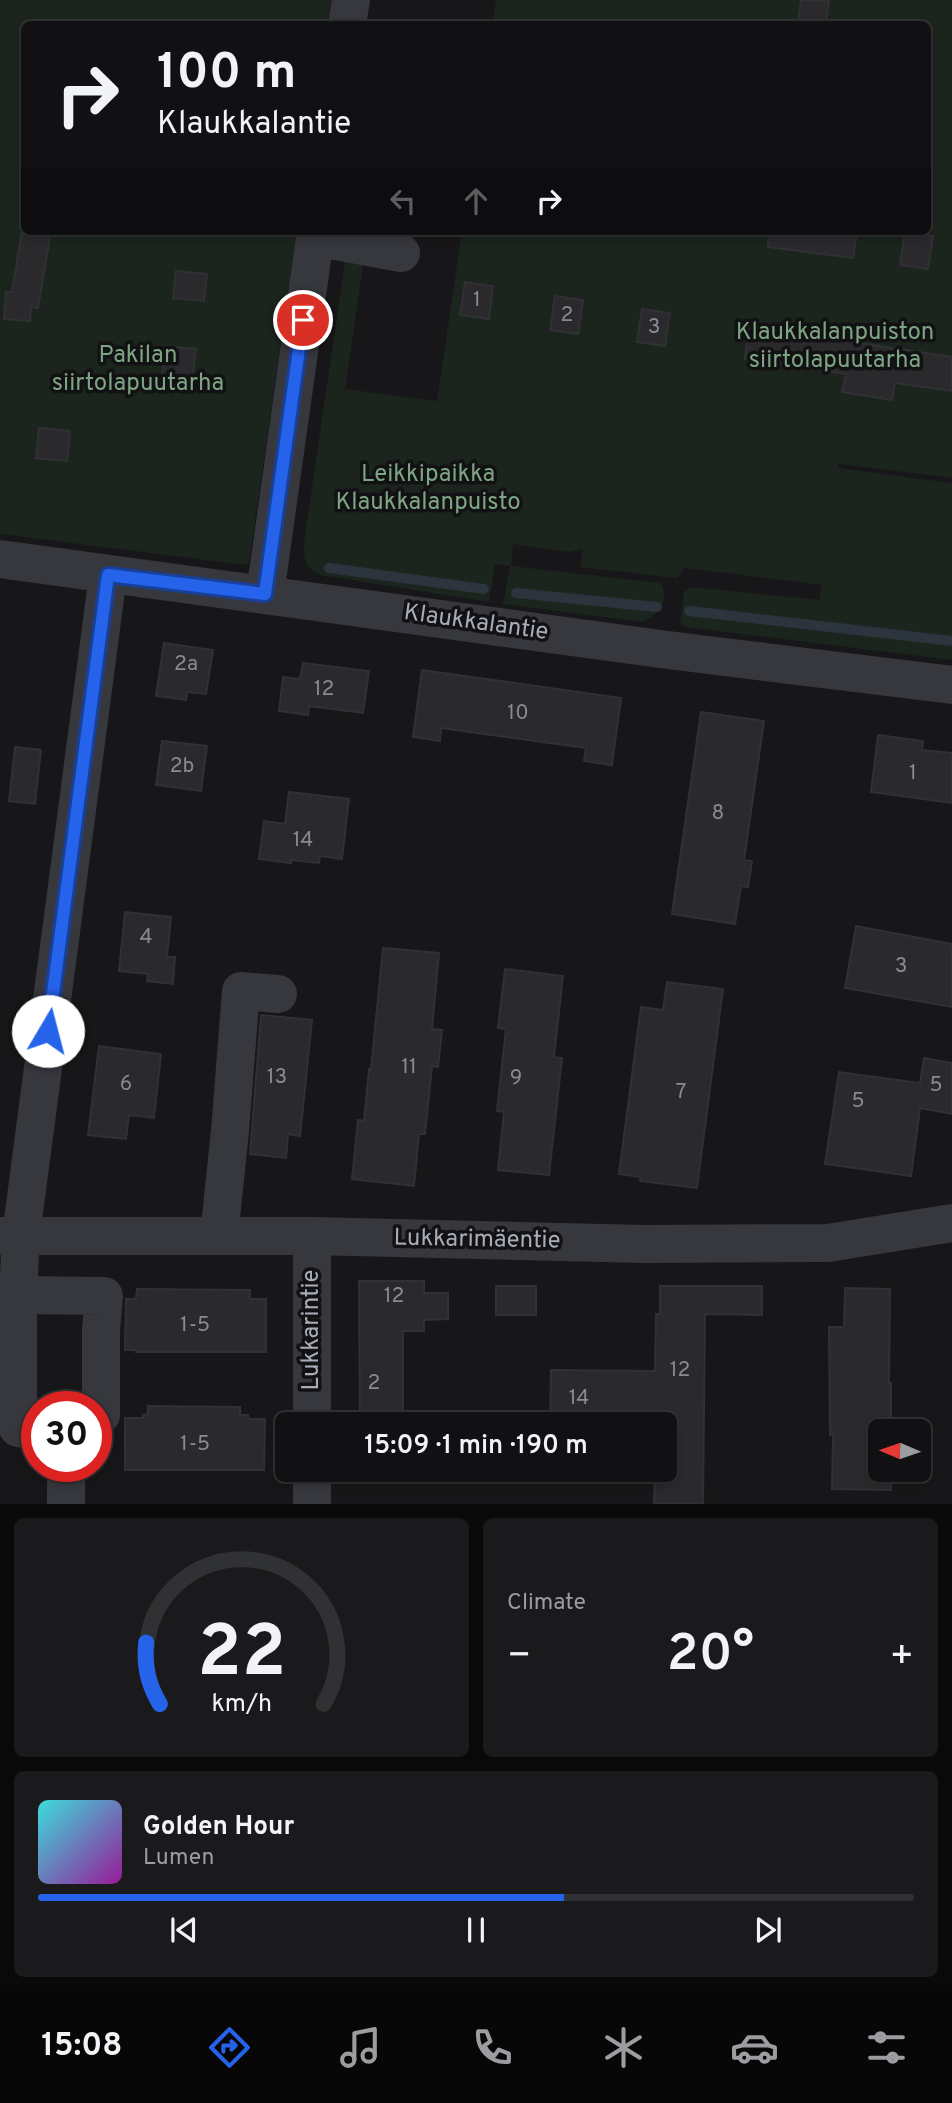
<!DOCTYPE html>
<meta charset="utf-8">
<style>
:root{--surface:#111113;--page:#1a1a1c;--text:#f1f3f6;--muted:#9c9da0;--line:#303133;--accent:#2563eb}
body{margin:0;font-family:Overpass,sans-serif;background:var(--page);color:var(--text);height:100vh;display:flex;flex-direction:column;font-size:26px;white-space:nowrap}
*{box-sizing:border-box;margin:0}
p{font-size:23px;color:var(--muted)}
.icon{flex:none;width:38px;height:38px;fill:none;stroke:currentColor;stroke-width:2;stroke-linecap:round;stroke-linejoin:round}
.map{position:relative;height:1504px;overflow:hidden}
.details{display:flex;flex-direction:column;gap:14px;padding:14px;background:#09090a;flex:1}
.details>*{flex:none}
.banner{position:absolute;left:21px;top:21px;width:910px;height:214px;border-radius:10px;box-shadow:0 4px 10px #0003,0 0 0 2px var(--line);background:#111113;color:var(--text);overflow:hidden}
.needle{width:46px;rotate:272deg}
.controls{position:absolute;left:868px;top:1419px;display:grid;gap:14px}
.controls a{display:grid;place-items:center;width:63px;height:63px;border-radius:10px;background:var(--surface);box-shadow:0 4px 10px #0003,0 0 0 2px var(--line);font-size:35px}
.speed{position:absolute;left:21px;top:1391px;display:flex;gap:14px;font-size:35px;font-weight:700;text-align:center}
.speed>*{display:grid;place-content:center;width:91px;height:91px;border-radius:50%;background:var(--surface);box-shadow:0 4px 10px #0003,0 0 0 2px var(--line);line-height:1}
.speed .limit{border:10px solid #d22;background:#fff;color:#111}
.pin{position:absolute;display:grid;place-items:center;width:60px;height:60px;color:#fff;margin:-30px;border:4px solid #fff;border-radius:50%;box-shadow:0 2px 7px #0007}
.me{position:absolute;width:77px;margin:-38px;rotate:8deg;stroke-linejoin:round;filter:drop-shadow(0 0 5px #0008)}
.turn{display:flex;align-items:center;gap:24px;height:147px;padding:0 21px;font-size:32px}
.turn .icon{width:91px;height:91px;stroke-width:2.5}
.turn b{display:block;font-size:49px;line-height:60px}
.lanes{display:flex;align-items:center;height:66px;padding:0 21px;background:#0003;justify-content:center;gap:35px;direction:ltr}
.lanes .off{opacity:.35}
.big{font-size:52px;font-weight:600;line-height:1.1}
.details .tile{flex:1;display:flex;flex-direction:column;justify-content:center;gap:10px;min-width:0;padding:0 24px;border-radius:10px;background:var(--page)}
.details .dial{align-items:center;gap:0}
.dial svg{height:182px;overflow:visible;fill:none;stroke:var(--line);stroke-width:7;stroke-linecap:round;text-anchor:middle}
.dial text{fill:var(--text);stroke:none}
.song{display:flex;align-items:center;gap:21px}
.cover{width:84px;height:84px;border-radius:10px;background:linear-gradient(135deg,hsl(180 70% 55%),hsl(300 70% 35%))}
.played{height:7px;border-radius:4px;background:linear-gradient(90deg,var(--accent) 60%,var(--line) 60%)}
.keys{display:flex;justify-content:space-around;direction:ltr}
.heat{display:flex;justify-content:space-between;align-items:center;font-size:38px;direction:ltr}
.details .tiles{flex:1;display:grid;gap:14px;grid-template-columns:1fr 1fr}
.tile:last-child{grid-column:span 2}
.trip{position:absolute;left:275px;top:1412px;width:402px;height:70px;border-radius:10px;background:var(--surface);box-shadow:0 4px 10px #0003,0 0 0 2px var(--line);font-weight:600;line-height:70px;text-align:center}
.menu{display:flex;height:112px;justify-content:space-around;align-items:center;background:#070708;color:var(--muted)}
.menu .icon{width:49px;height:49px}
.menu .on{color:var(--accent)}
.menu b{font-size:32px;color:var(--text)}
.map>svg:first-child{display:block}
.green{fill:#1c241e}
.lines{fill:none;stroke-linecap:round;stroke-linejoin:round}
.stream{stroke:#2c343e;stroke-width:10}
.building{fill:#2a2a2d;stroke:#313035;stroke-width:2}
.minor{stroke:#37383e;stroke-width:38}
.route-casing{stroke:#184099;stroke-width:18}
.route{stroke:#2563eb;stroke-width:12}
.labels{text-anchor:middle;dominant-baseline:central;stroke-width:7;stroke-linejoin:round;paint-order:stroke}
.number-label{font-size:21px;fill:#888b95}
.park-label{font-size:24px;fill:#7ea583;stroke:#121214}
.street-label{font-size:24px;fill:#a8acb9;stroke:#121214}
</style>
<div class="map">
<svg width="952" height="1505" viewBox="0 0 952 1505">
<rect width="100%" height="100%" fill="#171719"/>
<path class="green" d="M0,0H331L327,24H24V231H297L249,562L246,565L0,534Z
M496,0H952V478L839,464L838,468L952,483V660L685,627L680,623L684,592L691,587L819,600L822,585L685,568L677,578L580,567L583,549L568,552L513,544L511,566L661,583C670,600 658,615 643,622L503,604L510,566L495,564L489,602L321,575C304,566 304,561 304,542L345,262L350,253L365,252L345,389L437,401L462,231H928V24H492Z"/>
<g class="lines">
<path class="stream" d="M329,568L484,589
M516,593L657,607
M689,611L952,641"/>
</g>
<path class="building" d="M801,0H829L826,24H798Z
M22,231H51L38,308L31,307L30,321L4,319L6,292H12Z
M769,231H857L853,258L768,247Z
M905,232L933,236L928,269L900,265Z
M176,271L207,274L204,301L173,298Z
M465,282L493,286L489,319L460,315Z
M555,296L583,300L578,334L550,330Z
M642,309L670,313L665,346L637,342Z
M749,326L952,357V391L895,383L892,400L842,392L846,374L745,359Z
M165,346L196,349L192,377L162,374Z
M39,428L70,431L67,461L36,458Z
M164,643L213,650L206,694L187,692L186,700L156,696Z
M303,663L369,671L363,713L309,706L308,715L279,711L283,677L300,679Z
M422,670L621,698L612,765L584,761L586,748L441,728L440,741L413,737Z
M701,712L764,721L744,860L752,861L748,887L741,886L735,924L672,914Z
M878,735L923,741L922,750L952,753V803L871,792Z
M162,741L207,746L201,791L156,785Z
M15,747L41,750L35,804L9,801Z
M289,792L349,799L342,859L320,856L319,863L291,860V863L259,859L264,821L285,824Z
M125,912L171,917L167,957H175L173,984L147,981L148,974L119,971Z
M856,926L952,944V1007L845,988Z
M383,948L439,953L432,1029L442,1030L438,1067L432,1066L425,1134H419L414,1186L352,1179L358,1120L364,1121L369,1069H371Z
M505,969L563,976L554,1057L562,1058L549,1175L498,1170L504,1112L497,1111L506,1029L498,1028Z
M667,982L723,989L697,1188L640,1181L641,1177L619,1174L641,1007L663,1010Z
M261,1015L312,1020L300,1136L288,1134L286,1158L250,1154Z
M99,1046L161,1054L154,1118L129,1115L126,1139L88,1135Z
M924,1058L952,1063V1114L920,1108L911,1176L825,1164L839,1072L920,1083Z
M359,1281H424V1293H448V1319L424,1320V1331H403V1424H360Z
M496,1286H536V1315H496Z
M660,1286H762V1315L705,1314L703,1504H654L655,1470H665V1424H550L551,1370L655,1371L656,1314H660Z
M845,1288L890,1289L889,1383H891V1432H880V1470H891V1490L832,1489L833,1435H830L829,1327H844Z
M137,1289L250,1290V1299H266V1352H136V1350H125L126,1299H136Z
M148,1406L240,1407V1415H248L249,1419H265L264,1470H125V1418H143V1415L148,1414Z"/>
<g class="lines">
<path class="minor" d="M347,24L351,0
M315,237L401,253
M0,559L668,650L952,685
M265,594L316,231
M0,1236H312L644,1244L828,1243L952,1223
M219,1236L230,1131L241,991L278,994
M18,1295L104,1296L101,1330V1415
M312,1424V1236
M37,1431L18,1428V1295L21,1235L108,575
M66,1466V1505
M312,1470V1505"/>
</g>
<g class="lines">
<defs>
<path id="route" d="M48,1031L108,575L265,594L303,320"/>
</defs>
<use href="#route" class="route-casing"/>
<use href="#route" class="route"/>
</g>
<g class="labels">
<g class="number-label">
<text x="477" y="300">1</text>
<text x="567" y="315">2</text>
<text x="654" y="327">3</text>
<text x="186" y="664">2a</text>
<text x="324" y="689">12</text>
<text x="518" y="713">10</text>
<text x="182" y="766">2b</text>
<text x="913" y="773">1</text>
<text x="718" y="813">8</text>
<text x="303" y="840">14</text>
<text x="146" y="937">4</text>
<text x="901" y="966">3</text>
<text x="409" y="1067">11</text>
<text x="277" y="1077">13</text>
<text x="516" y="1078">9</text>
<text x="126" y="1084">6</text>
<text x="936" y="1085">5</text>
<text x="681" y="1092">7</text>
<text x="858" y="1101">5</text>
<text x="394" y="1296">12</text>
<text x="195" y="1325">1-5</text>
<text x="680" y="1370">12</text>
<text x="374" y="1383">2</text>
<text x="579" y="1398">14</text>
<text x="195" y="1444">1-5</text>
</g>
<g class="park-label">
<text x="835" y="333">Klaukkalanpuiston<tspan x="835" dy="28">siirtolapuutarha</tspan></text>
<text x="138" y="356">Pakilan<tspan x="138" dy="28">siirtolapuutarha</tspan></text>
<text x="428" y="475">Leikkipaikka<tspan x="428" dy="28">Klaukkalanpuisto</tspan></text>
</g>
<g class="street-label">
<text transform="translate(476 623) rotate(8)">Klaukkalantie</text>
<text transform="translate(477 1240) rotate(1)">Lukkarimäentie</text>
<text transform="translate(312 1330) rotate(-90)">Lukkarintie</text>
</g>
</g>
</svg>
<div class="controls">
<a><svg class="needle" viewBox="-14 -14 28 28"><path d="M0-13l5 13h-10z" fill="#e53935"/><path d="M0 13l5-13h-10z" fill="#9c9da0"/></svg></a>
</div>
<div class="speed"><div class="limit">30</div></div>
<div class="pin" style="left:303px;top:320px;background:#d93025"><svg class="icon" aria-label="arrive" viewBox="0 0 24 24"><path d="M6 21V4h12l-3 4 3 4H6"/></svg></div>
<svg class="me" style="left:48px;top:1031px" viewBox="-20 -20 40 40"><circle r="19" fill="#fff"/><path d="M0-13L10 11 0 6-10 11z" fill="#2563eb"/></svg>
<div class="trip">15:09 · 1 min · 190 m</div>
<div class="banner">
<div class="turn"><svg class="icon" aria-label="right" viewBox="0 0 24 24"><path d="M7 20v-9h11M14 6l5 5-5 5"/></svg><div><b>100 m</b>Klaukkalantie</div></div>
<div class="lanes"><svg class="icon off" aria-label="left" viewBox="0 0 24 24"><path d="M17 20v-9H6M10 6l-5 5 5 5"/></svg><svg class="icon off" aria-label="ahead" viewBox="0 0 24 24"><path d="M12 20V5M6 11l6-6 6 6"/></svg><svg class="icon" aria-label="right" viewBox="0 0 24 24"><path d="M7 20v-9h11M14 6l5 5-5 5"/></svg></div>
</div>
</div>
<section class="details">
<div class="tiles">
<div class="tile dial"><svg viewBox="0 0 100 80">
<path d="M14 69A42 42 0 1 1 86 69"/>
<path d="M14 69A42 42 0 0 1 8 42" stroke="#2563eb"/>
<text x="50" y="56" font-size="32" font-weight="700">22</text>
<text x="50" y="72" font-size="11">km/h</text>
</svg></div>
<div class="tile"><p>Climate</p>
<div class="heat"><a>−</a><b class="big">20°</b><a>+</a></div>
</div>
<div class="tile">
<div class="song"><i class="cover"></i><div><b>Golden Hour</b><p>Lumen</p></div></div>
<div class="played"></div>
<div class="keys"><svg class="icon" aria-label="previous" viewBox="0 0 24 24"><path d="M18 5L8 12l10 7zM5 5v14"/></svg><svg class="icon" aria-label="pause" viewBox="0 0 24 24"><path d="M8 5v14M16 5v14"/></svg><svg class="icon" aria-label="next" viewBox="0 0 24 24"><path d="M6 5l10 7-10 7zM19 5v14"/></svg></div>
</div>
</div>
</section>
<nav class="menu">
<b>15:08</b>
<svg class="icon on" aria-label="directions" viewBox="0 0 24 24"><path d="M12 3l9 9-9 9-9-9zM9 14v-3h6M13 9l2 2-2 2"/></svg>
<svg class="icon" aria-label="music" viewBox="0 0 24 24"><path d="M9 18V5l10-2v13"/><circle cx="6" cy="18" r="3"/><circle cx="16" cy="16" r="3"/></svg>
<svg class="icon" aria-label="phone" viewBox="0 0 24 24"><path d="M5 4h4l2 5-3 2q2 4 5 5l2-3 5 2v4C11 20 4 13 5 4z"/></svg>
<svg class="icon" aria-label="climate" viewBox="0 0 24 24"><path d="M12 3v18M4 7l16 10M4 17L20 7"/></svg>
<svg class="icon" aria-label="car" viewBox="0 0 24 24"><path d="M5 17H2v-5l4-1 3-4h7l3 4 3 1v5h-3M9 17h6M6 11h13"/><circle cx="7" cy="17" r="2"/><circle cx="17" cy="17" r="2"/></svg>
<svg class="icon" aria-label="filters" viewBox="0 0 24 24"><path d="M4 7h16M4 17h16"/><circle cx="9" cy="7" r="2"/><circle cx="15" cy="17" r="2"/></svg>
</nav>
